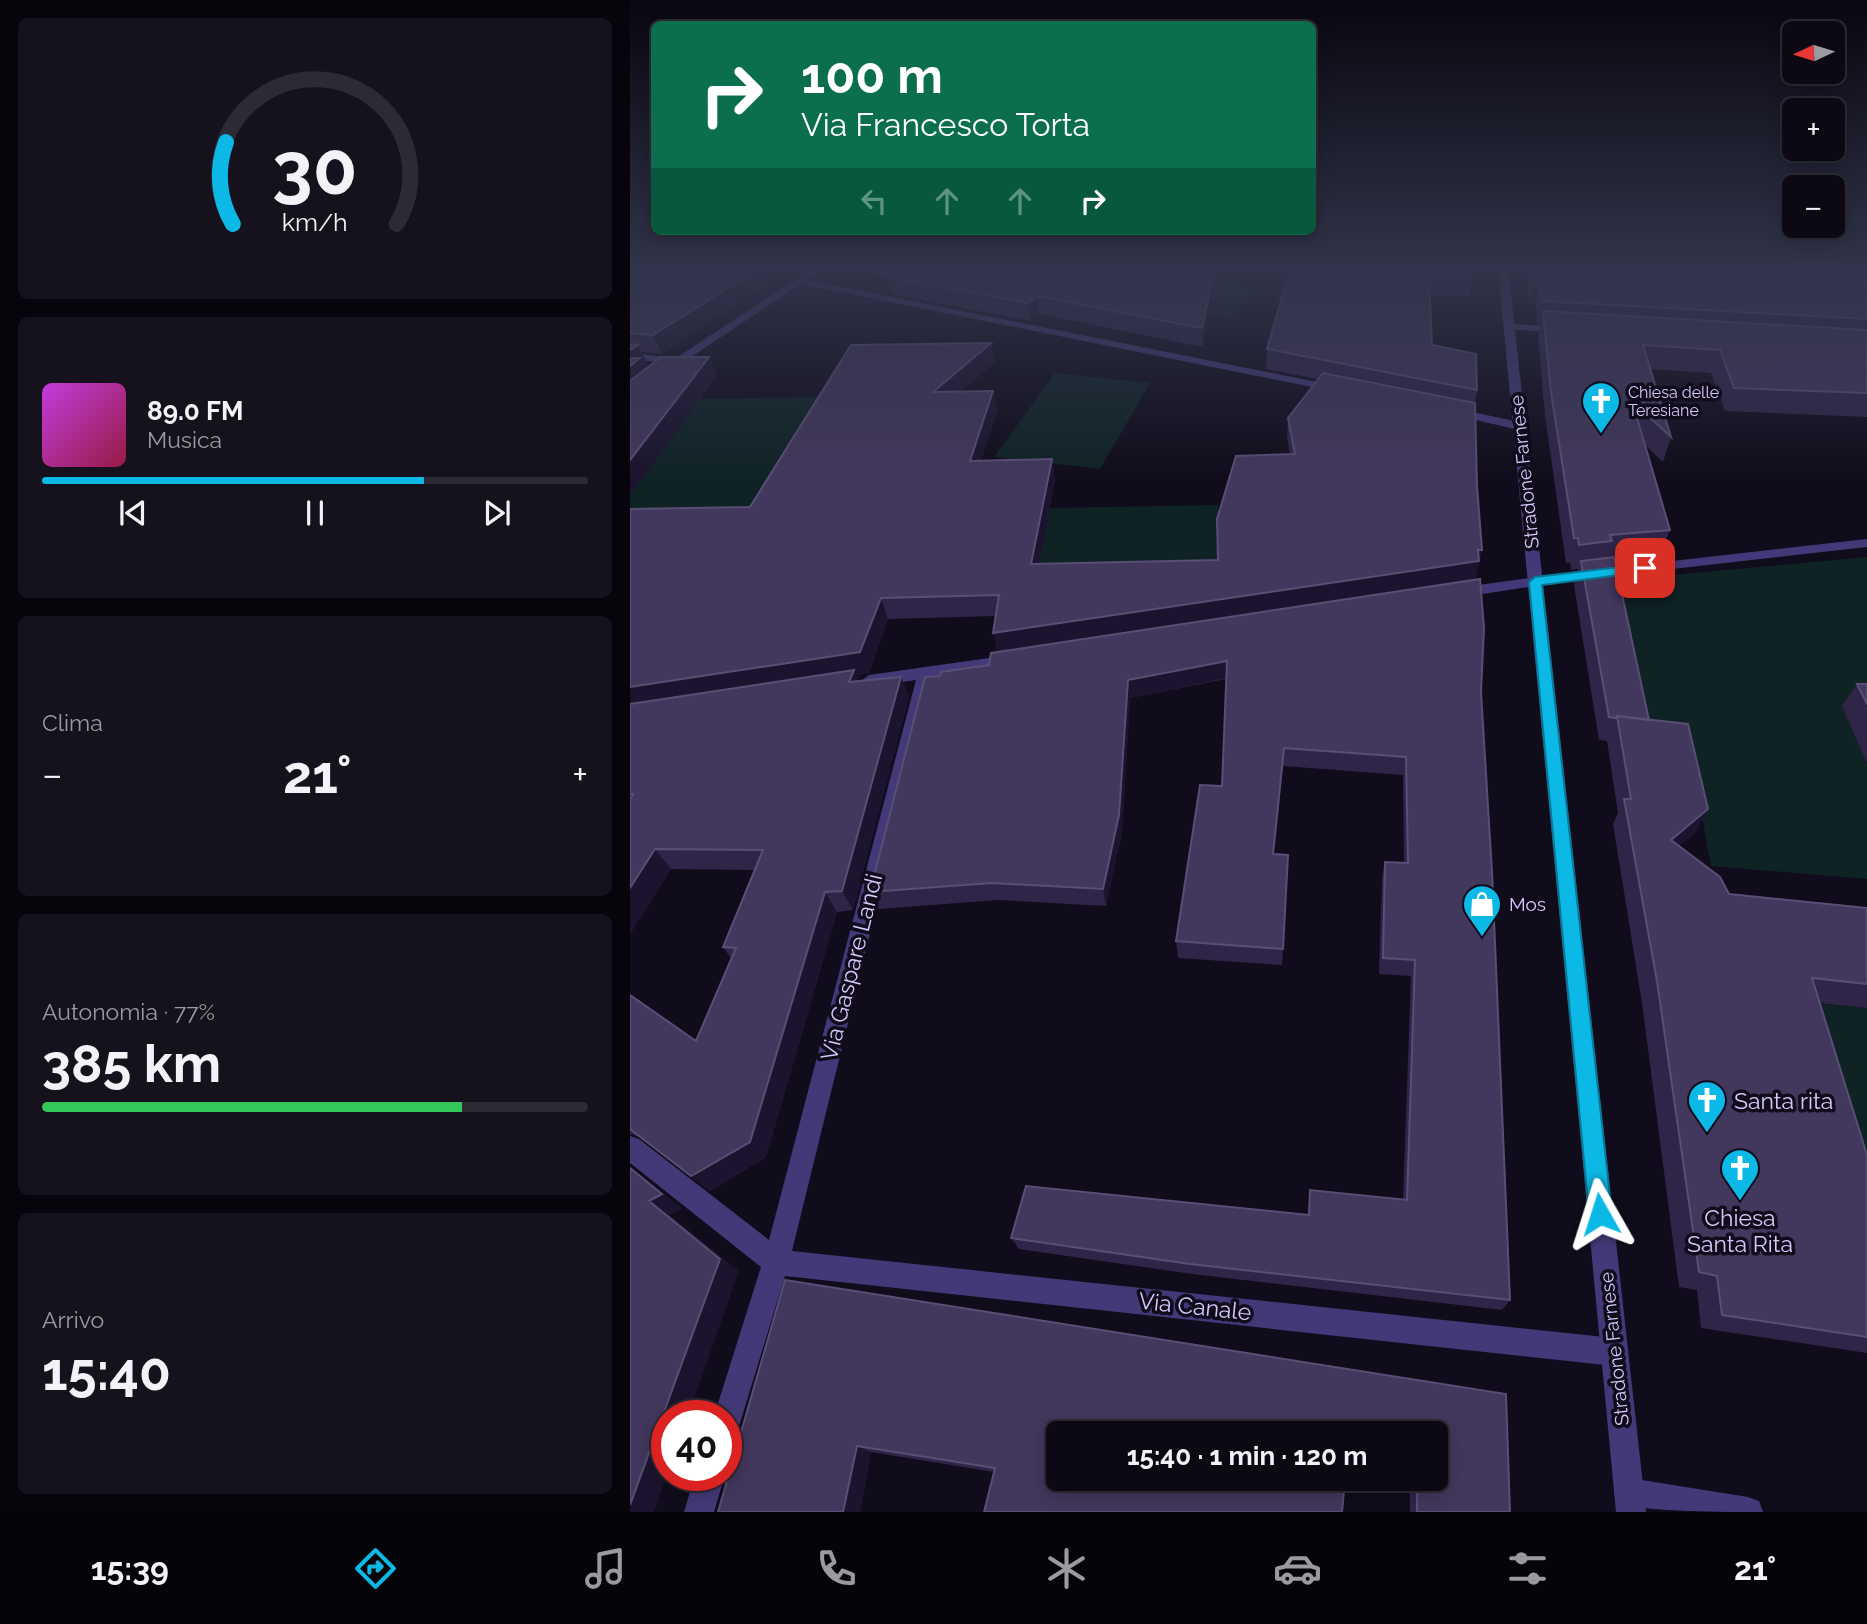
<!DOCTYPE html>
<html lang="it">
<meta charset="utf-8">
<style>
:root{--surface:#0c0914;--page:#15121d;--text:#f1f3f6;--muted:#9a9aa0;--line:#2c2a34;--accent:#0cb8e5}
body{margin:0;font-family:Raleway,sans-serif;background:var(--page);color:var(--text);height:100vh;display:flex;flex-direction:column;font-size:26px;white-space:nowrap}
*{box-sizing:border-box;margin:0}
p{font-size:23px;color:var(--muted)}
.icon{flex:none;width:38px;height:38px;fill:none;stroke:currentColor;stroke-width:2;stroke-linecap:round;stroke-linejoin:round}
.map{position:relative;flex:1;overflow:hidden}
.drawer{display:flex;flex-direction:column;gap:18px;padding:18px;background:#07050b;width:630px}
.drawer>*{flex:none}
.guide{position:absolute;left:21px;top:21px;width:665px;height:214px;border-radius:10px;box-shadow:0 4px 18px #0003,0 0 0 2px var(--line);background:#0b6e4f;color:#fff;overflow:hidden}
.needle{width:46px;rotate:266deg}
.controls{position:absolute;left:1152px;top:21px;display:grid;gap:14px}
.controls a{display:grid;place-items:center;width:63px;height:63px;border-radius:10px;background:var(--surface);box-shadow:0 4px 18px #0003,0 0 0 2px var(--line);font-size:35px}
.speed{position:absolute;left:21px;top:1400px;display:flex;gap:14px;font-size:35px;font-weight:700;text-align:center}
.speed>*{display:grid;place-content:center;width:91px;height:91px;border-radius:50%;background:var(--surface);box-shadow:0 4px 18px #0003,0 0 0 2px var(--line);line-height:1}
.speed .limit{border:10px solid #d22;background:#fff;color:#111}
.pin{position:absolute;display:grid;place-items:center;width:60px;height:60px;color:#fff;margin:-30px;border-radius:14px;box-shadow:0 4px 10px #0006}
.me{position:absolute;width:77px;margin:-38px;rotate:354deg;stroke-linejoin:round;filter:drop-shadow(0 0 5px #0008)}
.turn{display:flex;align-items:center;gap:24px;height:147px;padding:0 35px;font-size:32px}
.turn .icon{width:91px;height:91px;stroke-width:2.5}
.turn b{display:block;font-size:49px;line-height:60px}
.lanes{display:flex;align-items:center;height:66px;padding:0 35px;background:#0003;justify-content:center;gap:35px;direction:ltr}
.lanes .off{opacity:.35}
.big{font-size:52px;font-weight:700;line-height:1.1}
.drawer .tile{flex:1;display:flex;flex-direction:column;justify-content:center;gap:10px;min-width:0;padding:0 24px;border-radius:10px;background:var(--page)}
.drawer .dial{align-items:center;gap:0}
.dial svg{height:182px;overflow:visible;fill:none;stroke:var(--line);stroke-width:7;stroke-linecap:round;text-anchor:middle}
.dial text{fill:var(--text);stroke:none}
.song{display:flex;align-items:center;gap:21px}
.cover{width:84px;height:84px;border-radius:10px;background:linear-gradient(135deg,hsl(290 70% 55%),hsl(340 70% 35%))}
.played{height:7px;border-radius:4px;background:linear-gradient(90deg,var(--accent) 70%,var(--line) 70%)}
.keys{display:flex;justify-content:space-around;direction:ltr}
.heat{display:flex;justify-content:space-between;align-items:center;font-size:38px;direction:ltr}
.charge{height:10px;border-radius:5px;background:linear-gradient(90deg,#34c759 77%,var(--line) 0)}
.trip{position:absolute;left:416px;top:1421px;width:402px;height:70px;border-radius:10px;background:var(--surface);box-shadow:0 4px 18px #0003,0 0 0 2px var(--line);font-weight:700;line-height:70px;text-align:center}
.tabs{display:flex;height:112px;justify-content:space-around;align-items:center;background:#050408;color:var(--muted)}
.tabs .icon{width:49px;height:49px}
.tabs .active{color:var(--accent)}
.tabs b{font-size:32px;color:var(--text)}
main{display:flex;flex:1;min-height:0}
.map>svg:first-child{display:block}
.green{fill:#0f2325}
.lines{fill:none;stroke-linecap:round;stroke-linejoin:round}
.minor{fill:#433978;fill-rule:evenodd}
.tertiary{fill:#433978;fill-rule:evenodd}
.wall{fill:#302549}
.shaded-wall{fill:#1c142e}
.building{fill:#42375c;stroke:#594e75;stroke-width:2}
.route{fill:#0cb8e5;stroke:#087895;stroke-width:2}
.labels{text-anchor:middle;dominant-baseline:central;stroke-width:7;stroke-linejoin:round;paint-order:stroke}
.far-poi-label{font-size:16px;fill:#d5c9fc;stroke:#100c1b;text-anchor:start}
.street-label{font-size:19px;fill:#d5c9fc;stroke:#100c1b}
.poi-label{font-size:19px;fill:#d5c9fc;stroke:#100c1b;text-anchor:start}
.near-street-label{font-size:23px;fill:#d5c9fc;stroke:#100c1b}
.near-poi-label{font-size:23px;fill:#d5c9fc;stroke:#100c1b;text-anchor:start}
</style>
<main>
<section class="drawer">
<div class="tile dial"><svg viewBox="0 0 100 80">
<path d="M14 69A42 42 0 1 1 86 69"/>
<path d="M14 69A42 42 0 0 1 11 33" stroke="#0cb8e5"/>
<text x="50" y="56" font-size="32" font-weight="700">30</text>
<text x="50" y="72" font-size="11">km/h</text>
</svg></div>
<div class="tile">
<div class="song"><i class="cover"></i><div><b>89.0 FM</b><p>Musica</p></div></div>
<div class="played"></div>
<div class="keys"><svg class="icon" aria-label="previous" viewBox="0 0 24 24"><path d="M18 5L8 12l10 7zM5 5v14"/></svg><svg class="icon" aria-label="pause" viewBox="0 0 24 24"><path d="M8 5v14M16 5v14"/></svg><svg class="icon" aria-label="next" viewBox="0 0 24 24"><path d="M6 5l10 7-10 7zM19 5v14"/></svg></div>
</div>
<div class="tile"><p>Clima</p>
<div class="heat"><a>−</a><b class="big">21°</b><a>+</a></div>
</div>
<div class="tile"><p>Autonomia · 77%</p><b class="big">385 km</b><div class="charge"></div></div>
<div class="tile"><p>Arrivo</p><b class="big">15:40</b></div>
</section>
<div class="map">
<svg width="1237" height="1512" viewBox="0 0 1237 1512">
<rect width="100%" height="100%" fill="#100c1b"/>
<path class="green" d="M531,274L628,288L599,319L506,303Z
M425,373L520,383L470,469L364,457Z
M284,395L230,525L0,530V495L70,399Z
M588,505V580L405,585L420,508Z
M1237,557V879L1081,866L1058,739L1021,736L986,580Z
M1162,1001L1237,1008V1221Z"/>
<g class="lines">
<path class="minor" d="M183,268H194L177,280L707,386L713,389L707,392L171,284L52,363L0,406V397L39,363L0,359V353L46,358Z
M879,324L932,327L937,330L932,333L875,329L874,327Z
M824,408L889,422L895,426L889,430L820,414V410Z
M1237,539V547L937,581L827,598L820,593L827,588L937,573Z
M380,655L388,660L386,664L303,677L162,1251L984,1338L994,1342L998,1352L994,1362L984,1366L155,1276L110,1423L106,1433L96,1437V1416H84L131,1267L0,1163V1136L9,1139L139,1240L286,680L239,687L231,681L239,675Z
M65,1475H95L84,1512H54Z
M999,1478L1118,1497L1129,1501L1133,1512C1090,1512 1028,1512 988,1504L984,1493L988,1482Z"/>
<path class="tertiary" d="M868,268H878L1016,1512H986Z"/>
</g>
<path class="wall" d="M0,268H163L32,354L12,352L17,363L14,365L16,369L79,357L87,376L0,495Z
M196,268H589L573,347L409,314L401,321L262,294L256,276Z
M660,268L842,278L839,297L799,295L802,345L847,390L845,403L847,486L852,550L845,580L880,1300L872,1310L562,1274L389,1249L381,1238L678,1215L680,1190L773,1200L781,976L749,974L752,879L755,862L774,863L773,775L653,766L644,854L658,855L652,965L548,958L546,941L592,786L596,679L500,698L492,832L476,906L368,900L249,909L240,892L310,676L359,665L368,652L363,633L366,616L258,619L239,673L226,675L228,681L271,677L279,697L223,910L207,912L136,1157L80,1191L10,1137L0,1134V995L66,1041L101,958L93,947L125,870L41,869L0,934V509L120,507L365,362L331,391H363L367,410L351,461L425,479L409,564L588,560L660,455L657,437L658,418L688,379L636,369L637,349Z
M894,268H1237V417L1095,411L1081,373L1020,369L1041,437L1033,462L1014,444L1040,530L1030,555L984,559L1019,720L1078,809L1064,834L1049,846L1099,894L1237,908V1008L1189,1003L1237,1155V1353L1071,1328L1067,1290L1049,1287L1012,1003L983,824L988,813L977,741L969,740L944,585L948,569L941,570L940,563H936L915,416L908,334L911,323H907L905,302L900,306Z
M1227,684H1237V763L1212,706Z
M155,1280L876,1394L880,1512H780V1479H807V1433L364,1472L241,1452L230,1512H88Z"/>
<path class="shaded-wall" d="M130,268H163L32,354L23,335Z
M585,268H589L573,347L572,328Z
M910,280L905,302L900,306L904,284Z
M407,296L409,314L401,321L398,303Z
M361,343L365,362L308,411L303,392Z
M8,345L17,363L14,365L20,377L0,394V350Z
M79,357L87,376L0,495V460Z
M363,391L367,410L345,481L340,461Z
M422,459L425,479L405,585L401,564Z
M852,550L845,582L368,654L363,633Z
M251,598L258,619L239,673L226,675L232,691L0,710V687Z
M597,661V678L500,698L492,832L476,906L473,889L498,680Z
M271,677L279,697L223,910L212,891Z
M654,748L653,766L643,871V854Z
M1078,809L1064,834L1028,864L1041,840Z
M25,849L41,869L0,934V888Z
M195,892L207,912L136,1157L80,1191L61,1176Z
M0,1166L52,1208L40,1215L109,1271L58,1416H37V1475L24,1512H0L19,1201Z
M227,1446L241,1452L230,1512H213Z"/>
<path class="building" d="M0,268H130L23,335L0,333Z
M254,268H585L572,328L407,296L398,303L257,277Z
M660,268H841L842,278L799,276L802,345L846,354L847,390L637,349Z
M902,268H1237V319L912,301L910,280L904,284Z
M913,311L1237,330V393L1104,388L1090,350L1013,345L1041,437L1002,401L1040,530L980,535L982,541L949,545L948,538H944L921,392Z
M361,343L303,392L363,391L340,461L422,459L401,564L588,560L587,519L606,456L665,454L658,418L693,373L845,403L847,486L852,550H848L849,561L363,633L369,595L251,598L230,652L0,687V509L120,507L221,345Z
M0,344L8,345L0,350Z
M31,357H79L0,460V381Z
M0,358H10L0,366Z
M984,557L1019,720L987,716V718L979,717L951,561Z
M850,579L854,628L851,692L862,872L880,1300L560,1264L381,1238L396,1186L679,1215L680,1190L777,1200L785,960L753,958L755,862L778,863L776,757L654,748L643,854L658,855L653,949L546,941L570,785L592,786L597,661L498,680L489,815L473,889L362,883L240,892L295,677L310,676L311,672L359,665L361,653Z
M224,670L219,682L271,677L212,891L195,892L120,1142L61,1176L0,1129V995L66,1041L106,948L93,947L133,850L25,849L0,888V799L3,794H0V704Z
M1227,684H1237V704Z
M987,716L1058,724L1078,809L1041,840L1090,877L1099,894L1237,908V984L1182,978L1237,1155V1337L1092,1315L1087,1276L1069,1272L1027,981L994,799H1001Z
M0,1168L32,1194L19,1201L90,1259L0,1505Z
M155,1280L876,1394L880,1512H787V1479H807V1433H429V1479H715L712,1512H354L365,1468L227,1446L213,1512H88Z"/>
<linearGradient id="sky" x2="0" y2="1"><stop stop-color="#09070f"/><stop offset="0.56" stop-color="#31344a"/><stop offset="1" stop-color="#31344a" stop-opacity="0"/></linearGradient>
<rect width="1237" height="479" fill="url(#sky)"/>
<path class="route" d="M1015,564L1022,568L1020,571L912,585L982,1214L978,1223L970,1226L962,1223L959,1214L899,582L905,577Z"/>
<defs>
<symbol id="church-pin" viewBox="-11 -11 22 30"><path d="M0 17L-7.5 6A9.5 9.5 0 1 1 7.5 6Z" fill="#0cb8e5" stroke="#100c1b"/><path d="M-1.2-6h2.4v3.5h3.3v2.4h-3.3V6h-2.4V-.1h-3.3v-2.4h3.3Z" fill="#fff"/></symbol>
<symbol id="shop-pin" viewBox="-11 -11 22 30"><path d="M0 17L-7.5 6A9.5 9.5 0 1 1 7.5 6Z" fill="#0cb8e5" stroke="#100c1b"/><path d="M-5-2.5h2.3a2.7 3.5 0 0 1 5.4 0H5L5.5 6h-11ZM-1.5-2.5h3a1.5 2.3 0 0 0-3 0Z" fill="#fff"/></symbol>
</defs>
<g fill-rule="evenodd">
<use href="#church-pin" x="949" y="379" width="44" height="60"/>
<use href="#shop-pin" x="830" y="882" width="44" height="60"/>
<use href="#church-pin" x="1055" y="1078" width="44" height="60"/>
<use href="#church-pin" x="1088" y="1146" width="44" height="60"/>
</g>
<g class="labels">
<g class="far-poi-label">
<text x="998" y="392">Chiesa delle<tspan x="998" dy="18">Teresiane</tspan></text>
</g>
<g class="street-label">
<text transform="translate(894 472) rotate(-96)">Stradone Farnese</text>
<text transform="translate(984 1349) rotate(-96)">Stradone Farnese</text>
</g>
<g class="poi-label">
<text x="879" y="904">Mos</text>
</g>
<g class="near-street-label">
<text transform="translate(221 967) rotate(-76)">Via Gaspare Landi</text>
<text transform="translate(565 1306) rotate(6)">Via Canale</text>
</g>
<g class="near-poi-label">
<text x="1104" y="1100">Santa rita</text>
<text x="1110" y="1217" text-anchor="middle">Chiesa<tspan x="1110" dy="26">Santa Rita</tspan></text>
</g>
</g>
</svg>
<div class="controls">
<a><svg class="needle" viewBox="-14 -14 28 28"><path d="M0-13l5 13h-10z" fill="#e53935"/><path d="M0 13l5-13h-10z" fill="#9a9aa0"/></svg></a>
<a>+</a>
<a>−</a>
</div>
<div class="speed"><div class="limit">40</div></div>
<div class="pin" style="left:1015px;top:568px;background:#d93025"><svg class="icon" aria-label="arrive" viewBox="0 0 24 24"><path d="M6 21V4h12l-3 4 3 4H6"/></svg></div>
<svg class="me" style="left:970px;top:1214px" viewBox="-20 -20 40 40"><path d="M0-17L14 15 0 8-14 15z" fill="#0cb8e5" stroke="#fff" stroke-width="4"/></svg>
<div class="trip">15:40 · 1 min · 120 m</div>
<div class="guide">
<div class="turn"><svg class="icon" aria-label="right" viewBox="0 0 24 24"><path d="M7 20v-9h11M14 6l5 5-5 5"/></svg><div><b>100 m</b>Via Francesco Torta</div></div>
<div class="lanes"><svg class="icon off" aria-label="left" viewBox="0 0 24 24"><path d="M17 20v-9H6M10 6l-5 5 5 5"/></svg><svg class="icon off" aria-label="ahead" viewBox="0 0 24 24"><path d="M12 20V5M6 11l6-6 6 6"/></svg><svg class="icon off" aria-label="ahead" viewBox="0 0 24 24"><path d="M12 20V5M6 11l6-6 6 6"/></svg><svg class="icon" aria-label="right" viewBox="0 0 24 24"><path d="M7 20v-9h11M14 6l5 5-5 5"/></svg></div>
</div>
</div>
</main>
<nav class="tabs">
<b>15:39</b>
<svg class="icon active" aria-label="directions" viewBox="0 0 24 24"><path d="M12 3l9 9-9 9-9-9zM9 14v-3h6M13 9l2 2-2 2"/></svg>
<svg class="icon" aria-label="music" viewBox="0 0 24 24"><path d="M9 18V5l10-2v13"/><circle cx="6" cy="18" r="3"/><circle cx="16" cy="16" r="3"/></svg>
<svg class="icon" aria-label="phone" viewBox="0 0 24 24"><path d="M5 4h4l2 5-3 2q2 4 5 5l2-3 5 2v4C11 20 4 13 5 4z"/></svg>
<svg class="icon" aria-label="climate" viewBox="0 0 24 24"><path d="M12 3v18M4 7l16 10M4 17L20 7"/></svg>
<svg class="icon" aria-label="car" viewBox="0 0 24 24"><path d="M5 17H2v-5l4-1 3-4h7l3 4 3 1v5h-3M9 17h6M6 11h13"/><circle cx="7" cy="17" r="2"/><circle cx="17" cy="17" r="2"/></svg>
<svg class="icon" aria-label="filters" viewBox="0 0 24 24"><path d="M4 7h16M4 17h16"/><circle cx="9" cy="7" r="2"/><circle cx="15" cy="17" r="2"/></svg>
<b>21°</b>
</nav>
